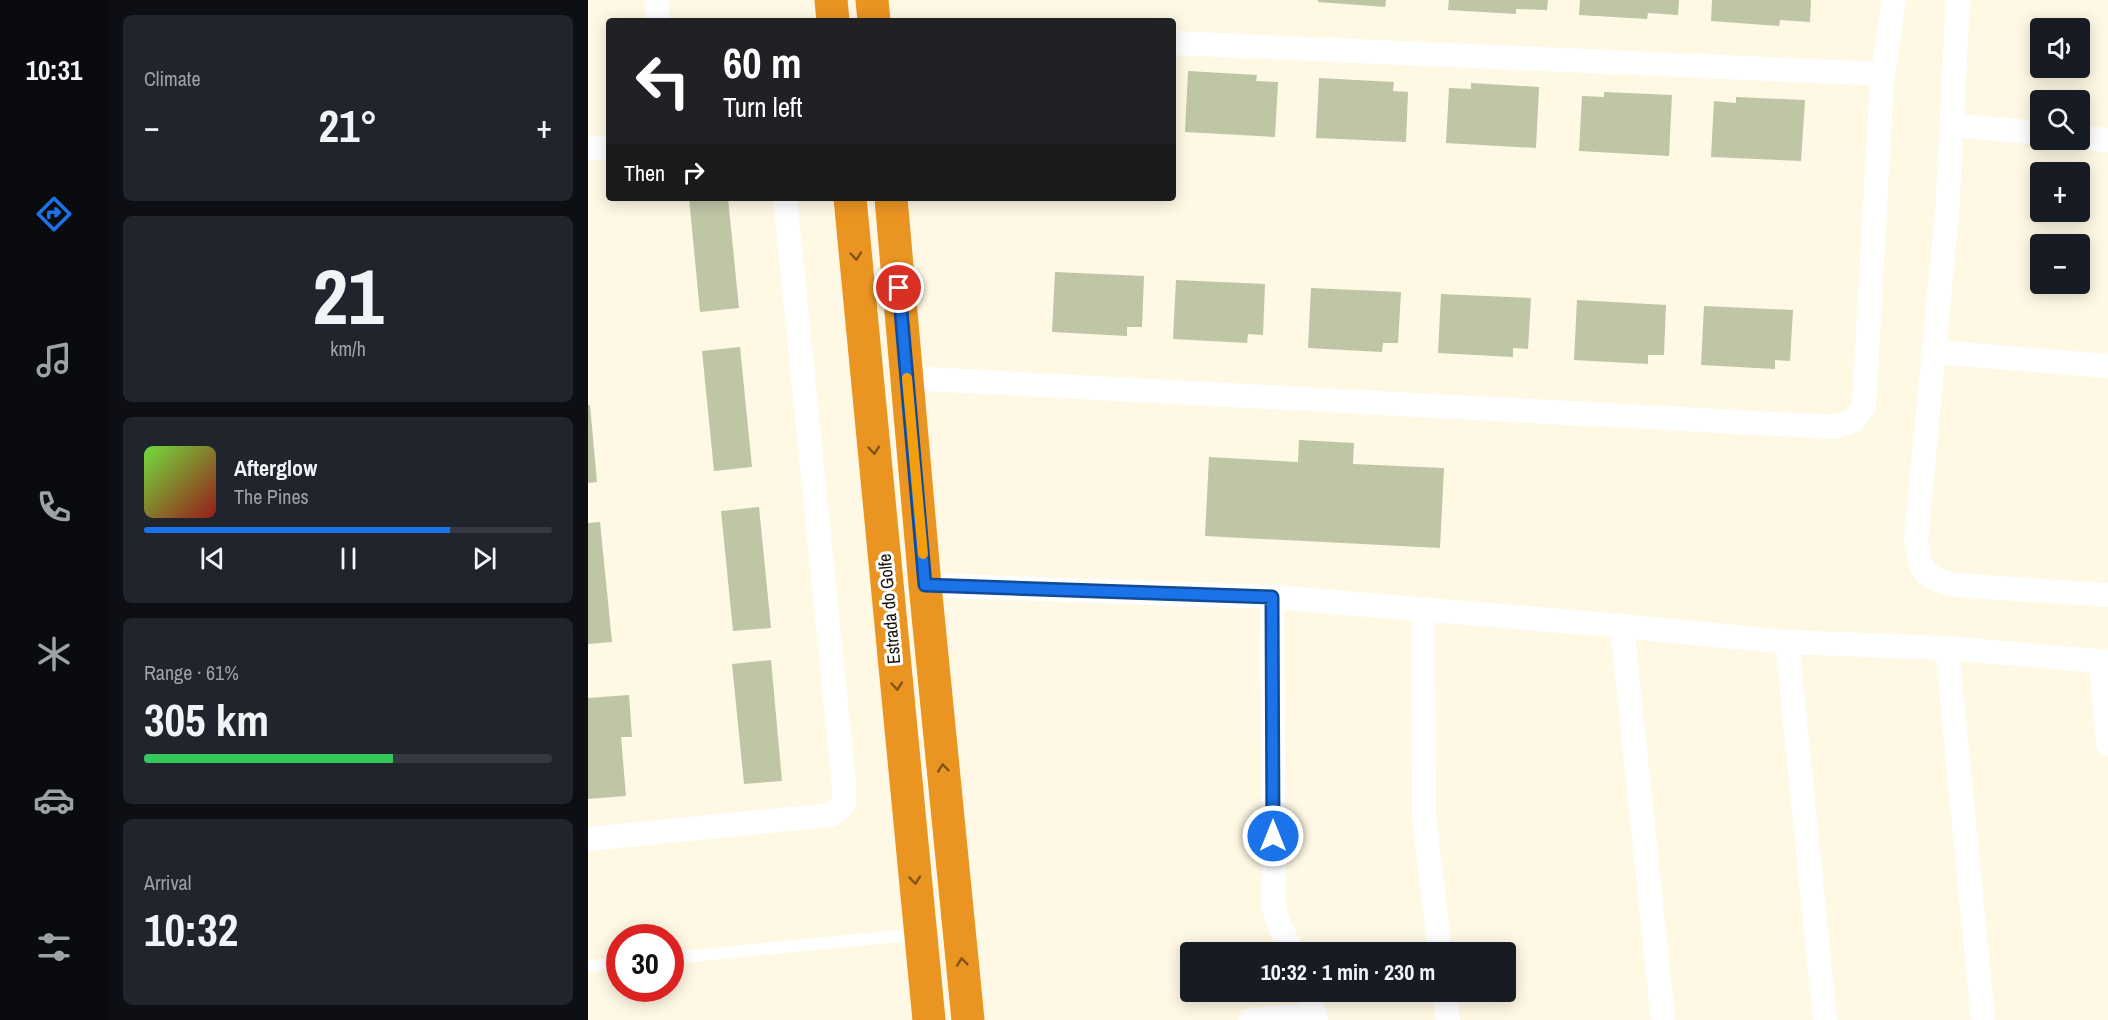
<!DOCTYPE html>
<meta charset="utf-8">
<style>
:root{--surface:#171b24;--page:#20242c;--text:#f1f3f6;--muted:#9ea1a6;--line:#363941;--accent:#1a73e8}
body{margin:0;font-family:"Archivo Narrow",sans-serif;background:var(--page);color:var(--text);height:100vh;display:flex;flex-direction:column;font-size:22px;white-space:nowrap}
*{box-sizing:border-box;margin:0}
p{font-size:20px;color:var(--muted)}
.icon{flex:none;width:33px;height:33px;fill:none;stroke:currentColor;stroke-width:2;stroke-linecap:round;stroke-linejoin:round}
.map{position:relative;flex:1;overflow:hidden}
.details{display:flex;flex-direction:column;gap:15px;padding:15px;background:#0d0f14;width:480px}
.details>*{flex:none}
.banner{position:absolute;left:18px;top:18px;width:570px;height:183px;border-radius:6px;box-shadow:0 3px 15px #0003;background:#202124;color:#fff;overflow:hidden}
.controls{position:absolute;left:1442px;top:18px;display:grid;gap:12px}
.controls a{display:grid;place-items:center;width:60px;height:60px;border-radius:6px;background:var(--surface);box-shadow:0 3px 15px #0003;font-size:30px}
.speed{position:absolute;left:18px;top:924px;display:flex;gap:12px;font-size:30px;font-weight:700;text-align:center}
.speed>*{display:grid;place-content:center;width:78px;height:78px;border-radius:50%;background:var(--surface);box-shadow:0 3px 15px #0003;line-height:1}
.speed .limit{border:9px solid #d22;background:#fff;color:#111}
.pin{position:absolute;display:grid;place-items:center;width:51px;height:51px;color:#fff;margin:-26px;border:3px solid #fff;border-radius:50%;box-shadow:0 2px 6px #0007}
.me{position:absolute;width:66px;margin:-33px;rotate:0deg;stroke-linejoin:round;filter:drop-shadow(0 0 4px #0008)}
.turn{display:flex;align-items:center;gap:21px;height:126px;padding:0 18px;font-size:27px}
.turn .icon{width:78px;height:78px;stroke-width:2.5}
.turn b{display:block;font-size:42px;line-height:51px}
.then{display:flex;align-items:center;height:57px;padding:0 18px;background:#0003;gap:12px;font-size:22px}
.big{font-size:45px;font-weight:800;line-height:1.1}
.details .widget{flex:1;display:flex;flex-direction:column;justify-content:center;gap:9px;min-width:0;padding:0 21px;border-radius:9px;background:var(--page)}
.details .dial{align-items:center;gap:0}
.dial b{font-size:78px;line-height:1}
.song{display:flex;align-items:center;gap:18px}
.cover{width:72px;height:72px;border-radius:9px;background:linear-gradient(135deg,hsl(100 70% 55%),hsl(0 70% 35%))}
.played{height:6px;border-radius:3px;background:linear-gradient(90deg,var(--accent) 75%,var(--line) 75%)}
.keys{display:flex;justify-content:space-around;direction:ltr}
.heat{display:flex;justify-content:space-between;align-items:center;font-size:33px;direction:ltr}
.charge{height:9px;border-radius:4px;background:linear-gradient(90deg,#34c759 61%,var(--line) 0)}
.trip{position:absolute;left:592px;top:942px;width:336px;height:60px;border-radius:6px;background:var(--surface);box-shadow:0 3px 15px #0003;font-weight:800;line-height:60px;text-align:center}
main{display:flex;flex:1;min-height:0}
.tabs{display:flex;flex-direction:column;width:108px;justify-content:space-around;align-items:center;background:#090b0e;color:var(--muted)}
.tabs .icon{width:42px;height:42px}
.tabs .selected{color:var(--accent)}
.tabs b{font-size:27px;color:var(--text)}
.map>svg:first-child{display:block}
.building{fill:#bfc6a6}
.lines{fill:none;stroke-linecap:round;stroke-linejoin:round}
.lane{stroke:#fff;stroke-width:12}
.street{stroke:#fff;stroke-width:24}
.highway{stroke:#ea9422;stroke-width:33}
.oneway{stroke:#815415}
.route-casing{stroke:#114b97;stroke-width:15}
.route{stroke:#1a73e8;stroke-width:10}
.slow{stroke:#f59e0b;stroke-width:10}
.labels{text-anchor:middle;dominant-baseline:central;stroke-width:6;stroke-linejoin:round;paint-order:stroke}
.street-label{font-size:18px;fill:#181408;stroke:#fff}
</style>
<main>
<nav class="tabs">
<b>10:31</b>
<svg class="icon selected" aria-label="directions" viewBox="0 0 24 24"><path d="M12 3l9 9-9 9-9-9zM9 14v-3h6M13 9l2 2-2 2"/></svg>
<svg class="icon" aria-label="music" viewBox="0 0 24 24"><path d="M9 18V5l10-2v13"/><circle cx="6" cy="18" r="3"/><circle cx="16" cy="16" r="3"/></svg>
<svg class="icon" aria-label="phone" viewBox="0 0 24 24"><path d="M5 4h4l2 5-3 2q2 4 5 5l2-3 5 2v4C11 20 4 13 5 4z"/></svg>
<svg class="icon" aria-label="climate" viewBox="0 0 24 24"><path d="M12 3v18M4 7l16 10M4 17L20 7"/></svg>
<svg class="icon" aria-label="car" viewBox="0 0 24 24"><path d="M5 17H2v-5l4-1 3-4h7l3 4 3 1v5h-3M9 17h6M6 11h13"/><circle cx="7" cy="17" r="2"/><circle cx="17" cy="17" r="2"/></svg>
<svg class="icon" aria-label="filters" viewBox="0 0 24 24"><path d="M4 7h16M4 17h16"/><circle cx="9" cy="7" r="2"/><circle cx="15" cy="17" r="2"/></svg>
</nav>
<section class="details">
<div class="widget"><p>Climate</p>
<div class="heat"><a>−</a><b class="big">21°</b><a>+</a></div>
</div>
<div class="widget dial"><b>21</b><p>km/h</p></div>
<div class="widget">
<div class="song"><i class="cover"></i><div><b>Afterglow</b><p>The Pines</p></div></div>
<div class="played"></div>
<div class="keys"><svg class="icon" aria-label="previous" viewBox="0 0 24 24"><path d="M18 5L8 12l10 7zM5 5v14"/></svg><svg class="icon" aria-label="pause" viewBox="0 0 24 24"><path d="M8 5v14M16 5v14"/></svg><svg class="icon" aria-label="next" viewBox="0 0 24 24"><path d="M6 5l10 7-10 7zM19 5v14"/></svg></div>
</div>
<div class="widget"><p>Range · 61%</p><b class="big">305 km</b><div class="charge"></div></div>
<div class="widget"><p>Arrival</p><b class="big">10:32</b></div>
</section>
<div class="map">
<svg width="1520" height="1020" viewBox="0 0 1520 1020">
<rect width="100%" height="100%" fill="#fff8e4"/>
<path class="building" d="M730,0H798L797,7L730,2Z
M861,0H960L959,10L928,9V14L860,10Z
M992,0H1091L1090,15L1060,13L1059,19L991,15Z
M1124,0H1223L1222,22L1192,20L1191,26L1123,21Z
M600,71L669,75L668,81L690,82L687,137L597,132Z
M731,78L806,82L805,91L820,92L818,142L728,138Z
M883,83L951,87L948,148L858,143L861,88L883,89Z
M1016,92L1084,95L1081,156L991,151L994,96L1016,97Z
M1148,97L1217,100L1213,161L1123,157L1126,101L1148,103Z
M101,198H140L151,308L112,312Z
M467,272L556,276L554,327H539V336L464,332Z
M588,280L677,284L675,335L660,334L659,343L585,339Z
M723,288L813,292L810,343H795L794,352L720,348Z
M853,294L943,298L940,349L925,348V357L850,353Z
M989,300L1078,305L1076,355H1060V364L986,360Z
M1116,306L1205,310L1202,361L1187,360V369L1113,365Z
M152,347L164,467L126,471L114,351Z
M0,405H2L9,482L0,483Z
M711,440L766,443L765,464L856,468L852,548L617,536L621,457L710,462Z
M171,507L183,628L145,631L133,511Z
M12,522L24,642L0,644V523Z
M183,660L194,781L156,784L144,664Z
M41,695L44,737H33L38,796L0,799V698Z"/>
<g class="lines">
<path class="lane" d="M82,958L331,934
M0,966L32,963"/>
<path class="street" d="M68,0L70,21
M1370,0L1359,213L1328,539C1333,573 1333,575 1366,585L1520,595
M585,43L1295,74
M1364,125L1452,133
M1491,137L1520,140
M0,149L21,147
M1346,352L1520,366
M319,378L1246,427L1266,420L1276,406L1294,81L1306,0
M337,585L684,597L1034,626L1199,642L1359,648L1520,662
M684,597L686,908C690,926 697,936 704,952
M835,609L836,816L852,952
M1034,626L1075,1020
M1199,642L1237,1020
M1359,648L1395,1020
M1513,661L1520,744
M0,839L243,815L256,804V785L197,198
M720,992L728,1020
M857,992L860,1020
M663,1020L727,1015"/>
<path class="highway" d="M243,0L245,21
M284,0L286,21
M262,198L341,1020
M303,198L337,585L380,1020"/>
</g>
<defs><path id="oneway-chevron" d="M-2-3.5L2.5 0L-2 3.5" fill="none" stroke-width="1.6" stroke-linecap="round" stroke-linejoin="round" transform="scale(1.5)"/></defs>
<g class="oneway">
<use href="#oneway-chevron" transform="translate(268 256) rotate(85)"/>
<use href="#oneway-chevron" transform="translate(286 450) rotate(85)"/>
<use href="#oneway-chevron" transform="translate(309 686) rotate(85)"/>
<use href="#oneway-chevron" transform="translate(355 768) rotate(-96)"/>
<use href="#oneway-chevron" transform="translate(327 880) rotate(85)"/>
<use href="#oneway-chevron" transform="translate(374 962) rotate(-96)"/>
</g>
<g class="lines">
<defs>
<path id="route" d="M311,288L337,585L684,597L685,836"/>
</defs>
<use href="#route" class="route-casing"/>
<use href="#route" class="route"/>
<path class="slow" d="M319,378L335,554"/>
</g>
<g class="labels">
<g class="street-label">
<text transform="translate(301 609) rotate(-95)">Estrada do Golfe</text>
</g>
</g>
</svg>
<div class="controls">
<a><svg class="icon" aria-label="sound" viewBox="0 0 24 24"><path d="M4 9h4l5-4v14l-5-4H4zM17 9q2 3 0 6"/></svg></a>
<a><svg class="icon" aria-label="search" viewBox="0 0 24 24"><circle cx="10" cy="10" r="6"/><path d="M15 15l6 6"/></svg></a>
<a>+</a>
<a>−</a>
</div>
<div class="speed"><div class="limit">30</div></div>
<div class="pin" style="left:311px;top:288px;background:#d93025"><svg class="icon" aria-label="arrive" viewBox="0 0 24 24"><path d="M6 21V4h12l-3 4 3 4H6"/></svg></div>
<svg class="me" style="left:685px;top:836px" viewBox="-20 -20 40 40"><circle r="17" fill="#1a73e8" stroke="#fff" stroke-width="3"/><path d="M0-11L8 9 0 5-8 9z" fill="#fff"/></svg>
<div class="trip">10:32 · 1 min · 230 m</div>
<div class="banner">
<div class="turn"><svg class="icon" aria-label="left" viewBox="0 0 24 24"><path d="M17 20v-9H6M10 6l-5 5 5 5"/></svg><div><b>60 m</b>Turn left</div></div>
<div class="then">Then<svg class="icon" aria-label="right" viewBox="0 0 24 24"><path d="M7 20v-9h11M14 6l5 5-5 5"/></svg></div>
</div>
</div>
</main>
